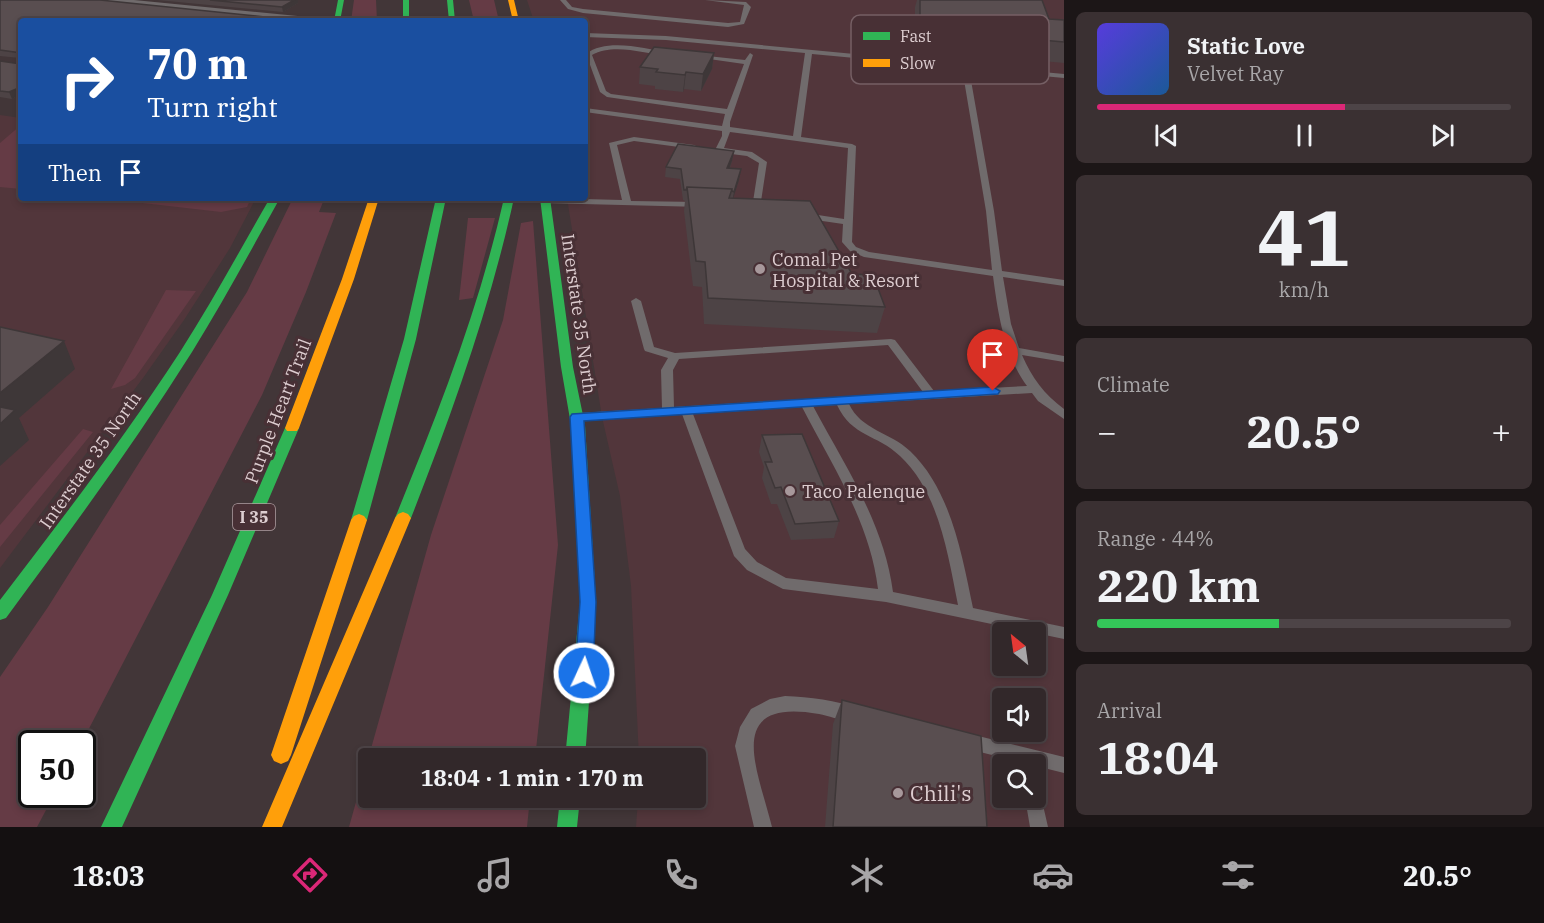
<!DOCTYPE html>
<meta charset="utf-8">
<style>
:root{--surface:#32282a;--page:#3a3032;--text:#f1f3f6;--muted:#a8a6a8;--line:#4d4447;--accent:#db2777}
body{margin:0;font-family:"IBM Plex Serif",serif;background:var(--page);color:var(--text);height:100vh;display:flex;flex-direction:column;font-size:22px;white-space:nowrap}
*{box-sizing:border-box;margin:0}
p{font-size:20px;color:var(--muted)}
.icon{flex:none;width:33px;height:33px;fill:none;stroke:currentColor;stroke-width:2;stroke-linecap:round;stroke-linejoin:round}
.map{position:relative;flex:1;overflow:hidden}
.panel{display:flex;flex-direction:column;gap:12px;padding:12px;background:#1c1617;width:480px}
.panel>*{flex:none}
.hud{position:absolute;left:18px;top:18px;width:570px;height:183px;border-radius:6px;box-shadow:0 3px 9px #0003,0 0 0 2px var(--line);background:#1a4fa0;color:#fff;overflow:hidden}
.needle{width:39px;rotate:331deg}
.controls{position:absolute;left:992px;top:622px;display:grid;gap:12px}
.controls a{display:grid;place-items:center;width:54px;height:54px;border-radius:6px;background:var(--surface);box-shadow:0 3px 9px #0003,0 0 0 2px var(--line);font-size:30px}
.speed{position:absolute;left:18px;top:730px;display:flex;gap:12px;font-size:30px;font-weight:700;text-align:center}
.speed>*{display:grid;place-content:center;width:78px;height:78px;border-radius:50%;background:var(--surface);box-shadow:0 3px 9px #0003,0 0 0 2px var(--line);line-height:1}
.speed .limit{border:3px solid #111;border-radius:9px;background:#fff;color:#111}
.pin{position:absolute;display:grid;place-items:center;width:51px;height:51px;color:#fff;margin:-62px -26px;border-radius:50% 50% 50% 0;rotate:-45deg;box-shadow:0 0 6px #0007}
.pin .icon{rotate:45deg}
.me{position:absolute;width:66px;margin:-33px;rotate:3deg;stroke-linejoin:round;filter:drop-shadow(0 0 4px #0008)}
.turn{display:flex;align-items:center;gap:21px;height:126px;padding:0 30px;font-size:27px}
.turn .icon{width:78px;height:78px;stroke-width:2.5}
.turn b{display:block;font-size:42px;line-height:51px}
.then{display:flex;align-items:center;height:57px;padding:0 30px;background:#0003;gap:12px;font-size:22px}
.big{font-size:45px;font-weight:700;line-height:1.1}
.panel .card{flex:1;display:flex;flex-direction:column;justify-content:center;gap:9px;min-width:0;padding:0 21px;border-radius:9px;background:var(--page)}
.panel .dial{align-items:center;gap:0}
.dial b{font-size:78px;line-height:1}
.song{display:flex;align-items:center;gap:18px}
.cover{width:72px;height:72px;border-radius:9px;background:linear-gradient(135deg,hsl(250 70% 55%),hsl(210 70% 35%))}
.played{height:6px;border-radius:3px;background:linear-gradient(90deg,var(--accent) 60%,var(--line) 60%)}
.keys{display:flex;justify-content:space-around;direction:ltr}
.heat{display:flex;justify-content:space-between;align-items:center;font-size:33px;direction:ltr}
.charge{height:9px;border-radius:4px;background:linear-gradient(90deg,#34c759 44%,var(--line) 0)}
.trip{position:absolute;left:358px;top:748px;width:348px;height:60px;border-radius:6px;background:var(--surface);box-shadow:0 3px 9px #0003,0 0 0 2px var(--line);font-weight:700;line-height:60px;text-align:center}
.tab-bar{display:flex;height:96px;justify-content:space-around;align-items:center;background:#141011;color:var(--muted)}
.tab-bar .icon{width:42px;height:42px}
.tab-bar .current{color:var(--accent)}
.tab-bar b{font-size:27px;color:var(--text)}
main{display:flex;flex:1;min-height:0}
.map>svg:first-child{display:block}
.built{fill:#52363b;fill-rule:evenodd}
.green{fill:#653b45}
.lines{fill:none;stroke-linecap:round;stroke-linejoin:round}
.lane{fill:#706b6c;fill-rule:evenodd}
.street{fill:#706b6c;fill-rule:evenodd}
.fast{fill:#30b455;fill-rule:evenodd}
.slow{fill:#ff9f0a;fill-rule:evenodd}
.wall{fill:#4d4345}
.shaded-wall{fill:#3e3738}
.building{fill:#594e50;stroke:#3e3738;stroke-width:1.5}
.route{fill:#1a73e8;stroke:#114b97;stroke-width:1.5}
.poi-dot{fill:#a7989b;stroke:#483035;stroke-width:2}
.labels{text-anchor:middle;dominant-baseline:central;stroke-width:6;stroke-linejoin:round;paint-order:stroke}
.shield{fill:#483035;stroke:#b09ea2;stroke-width:1.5}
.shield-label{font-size:16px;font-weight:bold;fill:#ddcdd0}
.poi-label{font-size:18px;fill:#ddcdd0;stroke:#483035;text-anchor:start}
.street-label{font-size:18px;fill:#ddcdd0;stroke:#483035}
.near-poi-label{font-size:21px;fill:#ddcdd0;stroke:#483035;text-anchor:start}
.key{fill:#483035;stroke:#755f64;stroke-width:1.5}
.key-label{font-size:16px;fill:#ddcdd0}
</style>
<main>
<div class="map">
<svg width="1064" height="827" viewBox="0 0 1064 827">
<rect width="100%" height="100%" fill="#423638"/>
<path class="built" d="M527,0H1064V827H636L638,798H696V759H639L631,586L620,496L602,417L567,198H585V21H534ZM1002,633H1035V666H1002ZM1002,699H1035V732H1002ZM1002,765H1035V798H1002Z
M0,115L21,118V198H256L230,248L184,320L143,378L0,568Z"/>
<path class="green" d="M354,0H376L377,21H351Z
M469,0H494L499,21H474Z
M21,125V189L0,187V143Z
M99,198H251L247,207L221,212Z
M293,198H340L339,201L323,202L319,212L336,213L306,292L262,395L81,744H32V795H54L37,827H0V677L48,607L247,292Z
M468,218H495L473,298L459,300Z
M533,221L558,545L535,759H369V798H530L527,827H349L431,535L503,320L521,223Z
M166,290L196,291L135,378L125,385L111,389Z
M83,429L93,432L0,547V525Z"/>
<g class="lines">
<path class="lane" d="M560,0H566L572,7L583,9L728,23L740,22L744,5L705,0L746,2L751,7L744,24L728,27L583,13L568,9Z
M585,33L666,36L1064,74V78L969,69L994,211L1002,271L1064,280V286L1003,277L1011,324L1019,348L1064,356V362L1022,355C1032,378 1044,394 1064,409V419L1038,401L1032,393L849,404C861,430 890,432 910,451C951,490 962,555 973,608L1064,627V639L886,602L783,589L747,570L734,556L682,414L574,420L572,417L578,413L662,408L661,370L668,358L645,351L644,349L631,301L636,298L641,301L654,347L675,353L891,339L895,340L934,391L1027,386C1004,355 998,313 993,276L864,257L850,251L842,242L843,224L802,218V214L805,213L844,219L848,148L730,132L724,148L752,152L767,162L760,208L756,211L752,208L759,163L747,156L716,152L715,150L722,136V131L585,112V108L722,126L725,114L607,97L600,92L586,54C606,38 645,48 668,53L669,54L666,56C644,53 613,43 592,55L606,91L611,94L727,109L744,64L695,57L698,55L745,60L750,53L753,55L730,122V127L793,136L805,53L666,40L585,37ZM812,54L962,68L986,211L992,270L869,252L856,247L852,242L856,146L852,144L801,137ZM888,345L923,392L674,407L673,370L679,359ZM837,405C852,437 877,434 900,456C939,492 948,555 958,605L893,592C884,523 845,466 813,406ZM802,407C832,465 870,522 878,589L786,578L757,562L745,549L693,414Z
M634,137L694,145L698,147L694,149L634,141L617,145L631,201L699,202L702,203V207L542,203V199L545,198L622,200L609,143Z
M785,696C810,697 836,700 859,709L861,714L859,719C847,724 831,716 819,714C722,697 758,770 772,827H754L735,746L740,727L751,709L770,699Z
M966,733L1064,757V773L960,747L957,741L960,735Z
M1035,790L1040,792L1048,827H1030L1025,798H1035Z"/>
<path class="street" d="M95,0H134L308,17L314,21H273L101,3Z"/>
<path class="fast" d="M338,0H344L340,21H334Z
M403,0H409V21H403Z
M447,0H453L455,21H449Z
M270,198H280C251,250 223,302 192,352C134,444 70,531 6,618L0,620V600C62,519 124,438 180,352C212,302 240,250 270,198Z
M436,198H446L416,339L367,520L364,524H354L351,520L404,339Z
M504,198H514C490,308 452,413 411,518L408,522H398L395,518C438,413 479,309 504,198Z
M540,198H550L573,367L585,425L596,602L585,759H565L580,602L571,425L561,367Z
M292,423L299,428L228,595L122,827H101L212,595L285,428Z
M560,798H580L577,827H557Z"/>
<path class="slow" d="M508,0H514L519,21H513Z
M369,198H379L354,279L299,428L297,431H287L285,428L342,279Z
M403,512L408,514L411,518L282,827H262L395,518L398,514Z
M359,514L364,516L367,520L291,755L288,761L281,764L274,761L271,755L351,520L354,516Z"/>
</g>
<path class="wall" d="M0,0L21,21V94L12,99L0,97V61L20,64V58L0,56Z
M157,0H298V3L283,12Z
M917,0H1042L1049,19L1064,20V63L915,49V7Z
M714,53L712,69L701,91L684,89L683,92L655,89V86L639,84L640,67Z
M734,151L732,161L730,168L741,169L739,180L733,198L852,274L885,307L877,333L704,324L702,287L693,286L684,211L685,201L683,200L680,179L665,177L666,167Z
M762,435L839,521L834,538L791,540L777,504H771L762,478L764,467L759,452Z
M842,700L987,827H825L833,724Z"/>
<path class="shaded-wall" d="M294,0H298V3L283,12L282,7Z
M265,17V21H258Z
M714,53L712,69L701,91L703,74Z
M686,72L684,89L683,92L685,75Z
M21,87V94L12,99L9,92Z
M734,151L732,161L726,178L727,168Z
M741,169L739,180L732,202L734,192Z
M64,341L75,369L19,418L29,440L0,466V393Z"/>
<path class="building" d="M0,0H100L265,17L258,21H21V87L9,92L0,91V61L20,64L21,53L0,50Z
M210,0H294L282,7Z
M920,0H1042L1049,19L1064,20V42L920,29Z
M654,47L714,53L703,74L686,72L685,75L656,72L658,69L640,67Z
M678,144L734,151L727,168L741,169L734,192L732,191V189L687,187L686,190H684L681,169L666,167Z
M687,187L732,189L729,198L810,201L852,274L873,275L885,307L708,298L705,262L696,261Z
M0,327L64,341L0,393Z
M0,407L15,410L0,424Z
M802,434L839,521L795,524L781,487L775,488L765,462H772L762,435Z
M842,700L981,736L987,827H833Z"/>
<path class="route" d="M993,387L1000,391L998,394L584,421L596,602L593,673L590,678L584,681L577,678L575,673L580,602L570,417L572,414Z"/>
<g class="poi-dot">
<circle cx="760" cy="269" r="6"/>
<circle cx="790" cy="491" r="6"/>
<circle cx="898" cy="793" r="6"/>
</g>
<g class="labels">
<rect class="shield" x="233" y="504" width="42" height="26" rx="4.5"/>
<g class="shield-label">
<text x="254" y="517">I 35</text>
</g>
<g class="poi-label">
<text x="772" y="259">Comal Pet<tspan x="772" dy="21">Hospital &amp; Resort</tspan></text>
<text x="802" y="491">Taco Palenque</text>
</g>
<g class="street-label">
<text transform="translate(579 314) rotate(82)">Interstate 35 North</text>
<text transform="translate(278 411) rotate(-69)">Purple Heart Trail</text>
<text transform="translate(90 460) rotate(-55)">Interstate 35 North</text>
</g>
<g class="near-poi-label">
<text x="910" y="793">Chili's</text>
</g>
</g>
<rect x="851" y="15" width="198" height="69" rx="9" class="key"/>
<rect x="863" y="32" width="27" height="8" fill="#30b455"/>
<rect x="863" y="59" width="27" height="8" fill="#ff9f0a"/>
<g class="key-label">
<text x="900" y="42">Fast</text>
<text x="900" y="69">Slow</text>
</g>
</svg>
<div class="controls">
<a><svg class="needle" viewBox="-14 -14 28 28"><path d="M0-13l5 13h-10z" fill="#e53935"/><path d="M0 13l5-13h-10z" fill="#a8a6a8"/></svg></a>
<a><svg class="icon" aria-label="sound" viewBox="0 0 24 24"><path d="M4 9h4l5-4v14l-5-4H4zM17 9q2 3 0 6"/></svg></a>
<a><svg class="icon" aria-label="search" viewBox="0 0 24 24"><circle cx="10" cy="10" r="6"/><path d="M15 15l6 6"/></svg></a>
</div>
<div class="speed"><div class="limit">50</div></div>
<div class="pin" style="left:993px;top:391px;background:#d93025"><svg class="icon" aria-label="arrive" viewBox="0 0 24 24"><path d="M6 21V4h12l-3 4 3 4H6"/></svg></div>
<svg class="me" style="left:584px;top:673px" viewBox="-20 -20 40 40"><circle r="17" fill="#1a73e8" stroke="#fff" stroke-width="3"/><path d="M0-11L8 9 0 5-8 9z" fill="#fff"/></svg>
<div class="trip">18:04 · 1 min · 170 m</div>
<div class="hud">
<div class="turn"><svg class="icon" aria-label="right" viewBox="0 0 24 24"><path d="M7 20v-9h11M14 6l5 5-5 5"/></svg><div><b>70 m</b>Turn right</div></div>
<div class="then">Then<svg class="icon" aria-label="arrive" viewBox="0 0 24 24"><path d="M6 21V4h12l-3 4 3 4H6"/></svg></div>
</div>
</div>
<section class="panel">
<div class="card">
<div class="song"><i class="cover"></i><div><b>Static Love</b><p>Velvet Ray</p></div></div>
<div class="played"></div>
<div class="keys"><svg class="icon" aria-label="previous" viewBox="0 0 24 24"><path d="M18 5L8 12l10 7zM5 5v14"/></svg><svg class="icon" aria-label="pause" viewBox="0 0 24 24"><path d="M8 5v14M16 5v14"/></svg><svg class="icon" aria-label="next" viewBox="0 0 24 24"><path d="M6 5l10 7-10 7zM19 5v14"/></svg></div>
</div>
<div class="card dial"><b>41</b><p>km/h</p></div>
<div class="card"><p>Climate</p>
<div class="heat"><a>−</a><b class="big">20.5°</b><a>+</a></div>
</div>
<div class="card"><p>Range · 44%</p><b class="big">220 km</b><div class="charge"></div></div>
<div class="card"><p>Arrival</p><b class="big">18:04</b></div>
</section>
</main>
<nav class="tab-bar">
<b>18:03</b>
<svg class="icon current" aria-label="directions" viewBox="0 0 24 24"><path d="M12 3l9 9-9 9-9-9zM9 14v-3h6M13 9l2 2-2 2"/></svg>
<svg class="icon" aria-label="music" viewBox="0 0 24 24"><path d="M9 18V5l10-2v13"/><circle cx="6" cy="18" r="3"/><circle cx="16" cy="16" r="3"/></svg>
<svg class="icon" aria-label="phone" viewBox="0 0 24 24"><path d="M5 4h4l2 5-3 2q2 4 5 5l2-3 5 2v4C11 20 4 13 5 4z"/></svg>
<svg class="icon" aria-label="climate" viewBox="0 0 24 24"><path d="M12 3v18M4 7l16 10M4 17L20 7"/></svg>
<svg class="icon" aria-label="car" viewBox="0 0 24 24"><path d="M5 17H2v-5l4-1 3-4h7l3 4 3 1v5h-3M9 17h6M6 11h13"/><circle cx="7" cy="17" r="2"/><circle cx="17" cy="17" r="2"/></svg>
<svg class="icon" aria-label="filters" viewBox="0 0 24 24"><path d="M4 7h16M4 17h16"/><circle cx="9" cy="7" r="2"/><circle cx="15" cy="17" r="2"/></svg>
<b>20.5°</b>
</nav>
